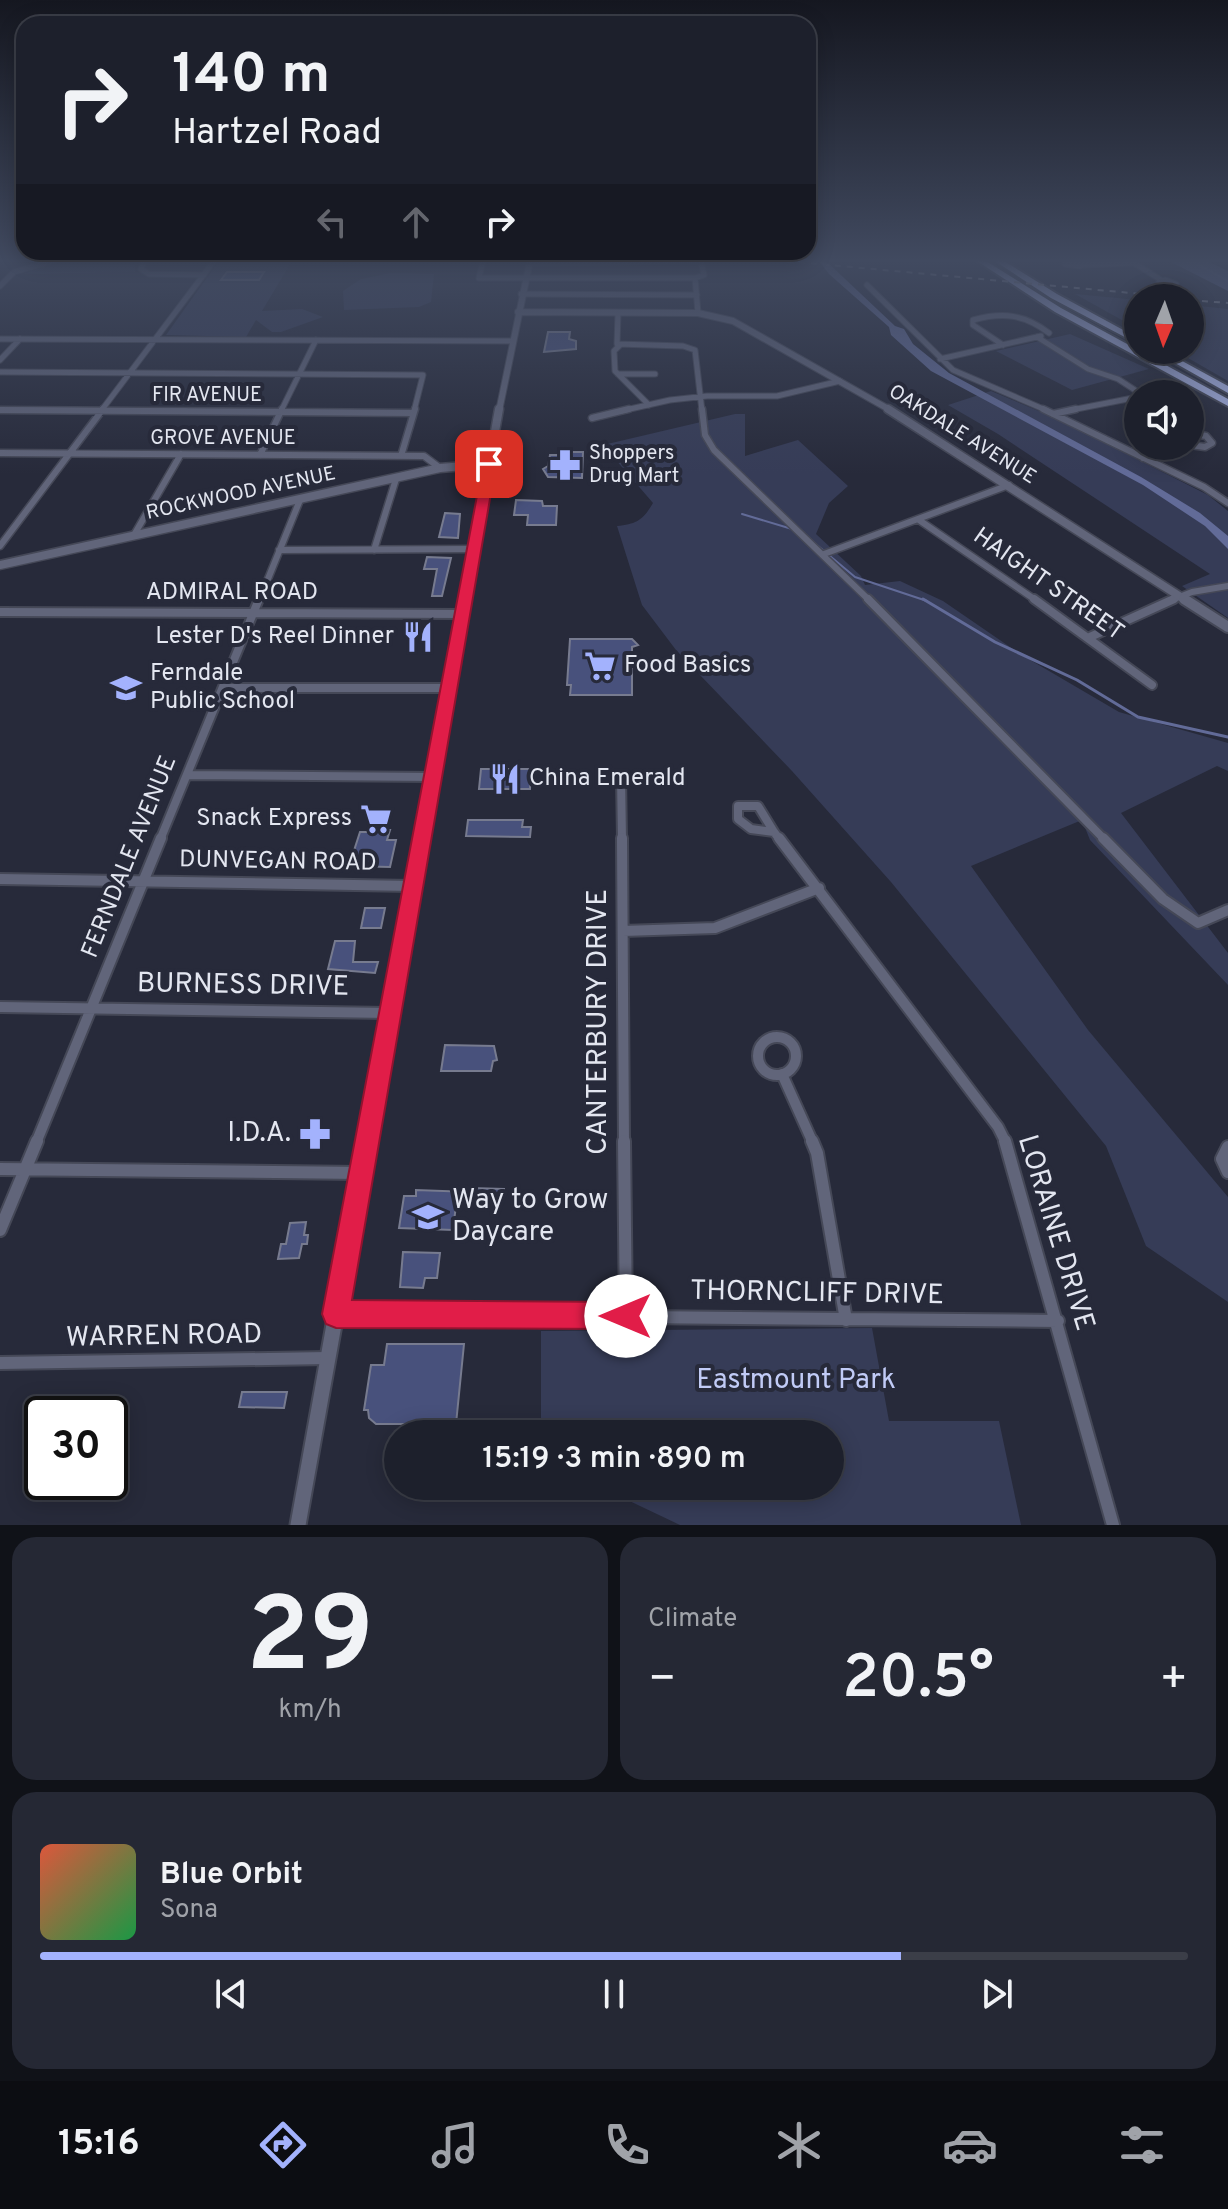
<!DOCTYPE html>
<meta charset="utf-8">
<style>
:root{--surface:#1d202c;--page:#252834;--text:#f1f3f6;--muted:#a0a3a9;--line:#3b3e48;--accent:#a3b2fd}
body{margin:0;font-family:Overpass,sans-serif;background:var(--page);color:var(--text);height:100vh;display:flex;flex-direction:column;font-size:30px;white-space:nowrap}
*{box-sizing:border-box;margin:0}
p{font-size:26px;color:var(--muted)}
.icon{flex:none;width:44px;height:44px;fill:none;stroke:currentColor;stroke-width:2;stroke-linecap:round;stroke-linejoin:round}
.map{position:relative;height:1525px;overflow:hidden}
.sheet{display:flex;flex-direction:column;gap:12px;padding:12px;background:#101218;flex:1}
.sheet>*{flex:none}
.hud{position:absolute;left:16px;top:16px;width:800px;height:244px;border-radius:24px;box-shadow:0 4px 20px #0003,0 0 0 2px var(--line);background:#1d202c;color:var(--text);overflow:hidden}
.needle{width:52px;rotate:182deg}
.fabs{position:absolute;left:1124px;top:284px;display:grid;gap:16px}
.fabs a{display:grid;place-items:center;width:80px;height:80px;border-radius:50%;background:var(--surface);box-shadow:0 4px 20px #0003,0 0 0 2px var(--line);font-size:40px}
.speed{position:absolute;left:24px;top:1396px;display:flex;gap:16px;font-size:40px;font-weight:700;text-align:center}
.speed>*{display:grid;place-content:center;width:104px;height:104px;border-radius:50%;background:var(--surface);box-shadow:0 4px 20px #0003,0 0 0 2px var(--line);line-height:1}
.speed .limit{border:4px solid #111;border-radius:12px;background:#fff;color:#111}
.pin{position:absolute;display:grid;place-items:center;width:68px;height:68px;color:#fff;margin:-34px;border-radius:16px;box-shadow:0 4px 12px #0006}
.me{position:absolute;width:88px;margin:-44px;rotate:270deg;stroke-linejoin:round;filter:drop-shadow(0 0 6px #0008)}
.turn{display:flex;align-items:center;gap:28px;height:168px;padding:0 24px;font-size:36px}
.turn .icon{width:104px;height:104px;stroke-width:2.5}
.turn b{display:block;font-size:56px;line-height:68px}
.lanes{display:flex;align-items:center;height:76px;padding:0 24px;background:#0003;justify-content:center;gap:40px;direction:ltr}
.lanes .off{opacity:.35}
.big{font-size:60px;font-weight:600;line-height:1.1}
.sheet .widget{flex:1;display:flex;flex-direction:column;justify-content:center;gap:12px;min-width:0;padding:0 28px;border-radius:24px;background:var(--page)}
.sheet .dial{align-items:center;gap:0}
.dial b{font-size:104px;line-height:1}
.song{display:flex;align-items:center;gap:24px}
.cover{width:96px;height:96px;border-radius:12px;background:linear-gradient(135deg,hsl(10 70% 55%),hsl(140 70% 35%))}
.played{height:8px;border-radius:4px;background:linear-gradient(90deg,var(--accent) 75%,var(--line) 75%)}
.keys{display:flex;justify-content:space-around;direction:ltr}
.heat{display:flex;justify-content:space-between;align-items:center;font-size:44px;direction:ltr}
.sheet .tiles{flex:1;display:grid;gap:12px;grid-template-columns:1fr 1fr}
.widget:last-child{grid-column:span 2}
.trip{position:absolute;left:384px;top:1420px;width:460px;height:80px;border-radius:40px;background:var(--surface);box-shadow:0 4px 20px #0003,0 0 0 2px var(--line);font-weight:600;line-height:80px;text-align:center}
.tabs{display:flex;height:128px;justify-content:space-around;align-items:center;background:#0c0d12;color:var(--muted)}
.tabs .icon{width:56px;height:56px}
.tabs .active{color:var(--accent)}
.tabs b{font-size:36px;color:var(--text)}
.map>svg:first-child{display:block}
.green{fill:#363c57}
.forest{fill:#57608c}
.water{fill:#626b98}
.lines{fill:none;stroke-linecap:round;stroke-linejoin:round}
.stream-far1{stroke:#626b98;stroke-width:2}
.stream{stroke:#626b98;stroke-width:3}
.building{fill:#48517c;stroke:#777b8f;stroke-width:2}
.minor-far4-casing{stroke:#454857;stroke-width:7}
.minor-far3-casing{stroke:#454857;stroke-width:9}
.minor-far2-casing{stroke:#454857;stroke-width:12}
.minor-far1-casing{stroke:#454857;stroke-width:14}
.minor-casing{stroke:#454857;stroke-width:16}
.tertiary-far4-casing{stroke:#454857;stroke-width:8}
.tertiary-far3-casing{stroke:#454857;stroke-width:11}
.tertiary-far2-casing{stroke:#454857;stroke-width:14}
.tertiary-far1-casing{stroke:#454857;stroke-width:16}
.tertiary-casing{stroke:#454857;stroke-width:19}
.motorway-casing{stroke:#454857;stroke-width:4}
.minor-far4{stroke:#61657a;stroke-width:5}
.minor-far3{stroke:#61657a;stroke-width:6}
.minor-far2{stroke:#61657a;stroke-width:8}
.minor-far1{stroke:#61657a;stroke-width:10}
.minor{stroke:#61657a;stroke-width:12}
.tertiary-far4{stroke:#61657a;stroke-width:6}
.tertiary-far3{stroke:#61657a;stroke-width:8}
.tertiary-far2{stroke:#61657a;stroke-width:10}
.tertiary-far1{stroke:#61657a;stroke-width:12}
.tertiary{stroke:#61657a;stroke-width:15}
.motorway{fill:#aab5e7;fill-rule:evenodd}
.rail{stroke:#9598a5;stroke-width:2;stroke-dasharray:6 6;stroke-linecap:butt}
.route{fill:#e11d48;stroke:#92132f;stroke-width:2}
.labels{text-anchor:middle;dominant-baseline:central;stroke-width:8;stroke-linejoin:round;paint-order:stroke}
.far-street-label{font-size:20px;fill:#e3e6f0;stroke:#272a3a}
.far-poi-label{font-size:20px;fill:#e3e6f0;stroke:#272a3a;text-anchor:start}
.street-label{font-size:24px;fill:#e3e6f0;stroke:#272a3a}
.poi-label{font-size:24px;fill:#e3e6f0;stroke:#272a3a;text-anchor:start}
.near-street-label{font-size:28px;fill:#e3e6f0;stroke:#272a3a}
.near-poi-label{font-size:28px;fill:#e3e6f0;stroke:#272a3a;text-anchor:end}
.near-park-label{font-size:28px;fill:#c1cbf6;stroke:#272a3a}
</style>
<div class="map">
<svg width="1228" height="1525" viewBox="0 0 1228 1525">
<rect width="100%" height="100%" fill="#272a3a"/>
<path class="green" d="M219,261H292L262,311L302,309L323,317L281,332H272L256,320L246,337L166,335Z
M135,264V272L24,274L46,265Z
M391,273L434,274L431,302L419,307L344,310L343,291L361,279Z
M1075,294L1138,300V329Z
M1190,305L1228,309V381L1174,350H1190Z
M1070,334L1149,369L1072,390L996,351Z
M991,391L1058,419L1208,495L1228,511V618L1182,586L1210,574L998,434L948,405Z
M735,414H745V456L798,440L848,486L829,503L816,534L861,576L865,585L900,581L943,601L1020,654L1119,712L1228,743V771L1217,766L1121,813L1228,953V985L1090,840L1082,820L971,866L1088,1030L1228,1197V1302L1146,1246L1106,1146L891,882L792,771L676,650L642,605L617,526C637,524 643,520 653,503L603,445Z
M872,1328L889,1421H999L1021,1525H680L598,1486H830V1434H541V1331Z"/>
<path class="forest" d="M1169,261H1207L1228,271V291Z"/>
<path class="water" d="M819,261H826L895,326L904,329L913,344L949,373L1141,477L1200,513L1228,536V549L1205,526L1143,485L931,371L891,335L889,327L829,274Z"/>
<g class="lines">
<path class="stream-far1" d="M1182,261L1195,263L1228,281
M742,514L792,529
M812,541L855,577L927,601"/>
<path class="stream" d="M923,599L995,642L1077,680L1138,717L1228,737"/>
</g>
<path class="building" d="M227,272H264L259,280H221Z
M548,332H570L569,339L576,341V349L544,352Z
M572,452H583L582,478L548,477L543,469L548,466L550,455H572Z
M516,500L542,501L543,506H557L556,525H527L528,515H514Z
M445,513L460,514L458,538L439,537Z
M427,557L451,558L442,596H432L437,569H424Z
M570,639H632L638,645L632,647V695H570L571,685H567Z
M481,769H531L530,789H479Z
M468,820H523L522,827H531L530,837L466,836Z
M373,830H390L387,840H396L390,867L349,866L360,832H372Z
M365,908H385L381,928H361Z
M335,941H355L353,962H378L375,973L328,969Z
M445,1045L494,1046L497,1060L493,1061L491,1071H441Z
M470,1188L504,1189V1199L469,1198L468,1205H456L453,1230L399,1228L404,1196H416V1190L470,1192Z
M306,1222L304,1235H308L307,1244H302L299,1258L278,1259L281,1244H286L290,1223Z
M403,1252L440,1253L437,1278H425L423,1288L400,1287Z
M387,1344H464L455,1434H420L421,1424H376L369,1418L368,1410H364L371,1365H384Z
M242,1392H287L284,1408L239,1407Z"/>
<g class="lines">
<defs>
<path id="minor-far4" d="M144,261L141,269L149,274L204,275
M483,261L479,278H695L704,275L701,261
M1131,261L1161,280
M1070,262L1080,266L1065,264Z
M529,263L695,261
M1080,265L1133,263
M695,278L698,313
M1165,280L1176,284L1166,286L1159,282Z
M867,285L953,370L1048,411
M0,286L14,272L53,261
M521,294L697,295
M618,313L617,344L683,346L695,350L702,411
M1037,337L1088,369L1118,379L1141,394
M0,339L512,341
M620,345L614,351L615,371L649,405
M1003,345L973,325V320C1003,312 1024,314 1049,333
M940,359L1041,336
M0,360L20,339
M0,372L423,375L414,411
M618,374H655
M0,410L187,411
M101,411L214,261
M281,411L316,340
M621,411L670,400L707,396H777L840,381
M1066,411L1138,397"/>
<path id="minor-far3" d="M702,409L705,435L714,450L870,601
M1043,409L1204,487L1228,503
M0,410L413,413
M1053,414L1076,409
M592,418L629,409
M1190,433L1206,436L1212,443L1205,447L1190,445
M0,453L424,456L440,468
M260,455L282,409
M401,456L415,409
M1143,458L1186,446
M919,520L1037,601
M134,535L181,454
M0,546L103,409
M279,550L473,549
M374,550L396,479
M824,554L1009,485
M259,601L300,500
M1169,601L1192,592L1228,586"/>
<path id="minor-far2" d="M868,599L1105,840
M1034,599L1152,685
M0,612L464,614
M1090,637L1174,599
M223,688H450
M187,775L432,777
M621,776L622,840
M738,806H758L774,832L751,829L738,819Z
M774,832L780,840
M160,840L259,599"/>
<path id="minor-far1" d="M622,838L624,1143
M779,838L998,1127L1006,1143
M1103,838L1163,899L1198,923L1228,910
M0,879L412,886
M623,931L715,928L819,888
M0,1007L389,1013
M758 1056a19 19 0 1 1 38 0a19 19 0 1 1-38 0Z
M782,1074L813,1143
M36,1143L161,838"/>
<path id="minor" d="M624,1141L626,1316
M812,1141L817,1153L846,1320
M1005,1141L1113,1525
M1228,1147L1222,1159L1228,1172
M0,1169L361,1173
M0,1230L37,1141
M336,1314L1058,1321
M0,1363L328,1358"/>
<path id="tertiary-far4" d="M518,312L698,313L733,321L892,411
M499,411L530,261"/>
<path id="tertiary-far3" d="M888,409L1187,601
M0,565L440,468L489,464
M465,601L499,409"/>
<path id="tertiary-far2" d="M1184,599L1228,627
M421,840L465,599"/>
<path id="tertiary-far1" d="M367,1143L422,838"/>
<path id="tertiary" d="M298,1525L367,1141"/>
<path id="motorway" d="M977,261H986L1061,308L1228,399V406L1055,312Z
M995,261H1004L1057,294L1138,338V344L1051,298Z
M1152,350H1162L1228,386V393Z"/>
</defs>
<use href="#minor-far4" class="minor-far4-casing"/>
<use href="#minor-far3" class="minor-far3-casing"/>
<use href="#minor-far2" class="minor-far2-casing"/>
<use href="#minor-far1" class="minor-far1-casing"/>
<use href="#minor" class="minor-casing"/>
<use href="#tertiary-far4" class="tertiary-far4-casing"/>
<use href="#tertiary-far3" class="tertiary-far3-casing"/>
<use href="#tertiary-far2" class="tertiary-far2-casing"/>
<use href="#tertiary-far1" class="tertiary-far1-casing"/>
<use href="#tertiary" class="tertiary-casing"/>
<use href="#motorway" class="motorway-casing"/>
<use href="#minor-far4" class="minor-far4"/>
<use href="#minor-far3" class="minor-far3"/>
<use href="#minor-far2" class="minor-far2"/>
<use href="#minor-far1" class="minor-far1"/>
<use href="#minor" class="minor"/>
<use href="#tertiary-far4" class="tertiary-far4"/>
<use href="#tertiary-far3" class="tertiary-far3"/>
<use href="#tertiary-far2" class="tertiary-far2"/>
<use href="#tertiary-far1" class="tertiary-far1"/>
<use href="#tertiary" class="tertiary"/>
<use href="#motorway" class="motorway"/>
<path class="rail" d="M787,261L1185,298
M1190,300L1228,303"/>
</g>
<linearGradient id="sky" x2="0" y2="1"><stop stop-color="#151720"/><stop offset="0.55" stop-color="#414a60"/><stop offset="1" stop-color="#414a60" stop-opacity="0"/></linearGradient>
<rect width="1228" height="474" fill="url(#sky)"/>
<path class="route" d="M489,460L496,464L352,1300L626,1302L636,1306L640,1316L636,1325L626,1329L336,1328L326,1324L322,1314L483,464Z"/>
<defs>
<symbol id="pharmacy-bare" viewBox="-9 -9 18 18"><path d="M-2-6h4v4h4v4h-4v4h-4v-4h-4v-4h4Z" fill="#a3b2fd" stroke="#272a3a" stroke-width="2.5" paint-order="stroke"/></symbol>
<symbol id="restaurant-bare" viewBox="-9 -9 18 18"><path d="M-5-6h1v4h1v-4h1v4h1v-4h1v5L-1.5 .5V6h-2V.5L-5-1ZM5-6V6H3V1.5H1.5Q1.5-4 5-6Z" fill="#a3b2fd" stroke="#272a3a" stroke-width="2.5" paint-order="stroke"/></symbol>
<symbol id="supermarket-bare" viewBox="-9 -9 18 18"><path d="M-6-5.5h2.5l.6 2H6L4.5 2H-2.5L-4.4-4H-6ZM-1.5 3.2a1.3 1.3 0 1 0 .1 0ZM3 3.2a1.3 1.3 0 1 0 .1 0Z" fill="#a3b2fd" stroke="#272a3a" stroke-width="2.5" paint-order="stroke"/></symbol>
<symbol id="school-bare" viewBox="-9 -9 18 18"><path d="M0-5L7-2L0 1L-7-2ZM-4 1L0 2.5L4 1V4Q0 6-4 4Z" fill="#a3b2fd" stroke="#272a3a" stroke-width="2.5" paint-order="stroke"/></symbol>
</defs>
<g fill-rule="evenodd">
<use href="#pharmacy-bare" x="543" y="443" width="44" height="44"/>
<use href="#restaurant-bare" x="396" y="615" width="44" height="44"/>
<use href="#supermarket-bare" x="578" y="644" width="44" height="44"/>
<use href="#school-bare" x="104" y="666" width="44" height="44"/>
<use href="#restaurant-bare" x="483" y="757" width="44" height="44"/>
<use href="#supermarket-bare" x="354" y="797" width="44" height="44"/>
<use href="#pharmacy-bare" x="293" y="1112" width="44" height="44"/>
<use href="#school-bare" x="406" y="1195" width="44" height="44"/>
</g>
<g class="labels">
<g class="far-street-label">
<text x="207" y="396">FIR AVENUE</text>
<text transform="translate(962 435) rotate(32)">OAKDALE AVENUE</text>
<text x="223" y="439">GROVE AVENUE</text>
<text transform="translate(241 494) rotate(-12)">ROCKWOOD AVENUE</text>
</g>
<g class="far-poi-label">
<text x="589" y="454">Shoppers<tspan x="589" dy="23">Drug Mart</tspan></text>
</g>
<g class="street-label">
<text transform="translate(1048 585) rotate(35)">HAIGHT STREET</text>
<text x="232" y="593">ADMIRAL ROAD</text>
<text transform="translate(130 857) rotate(-68)">FERNDALE AVENUE</text>
<text transform="translate(278 862) rotate(1)">DUNVEGAN ROAD</text>
</g>
<g class="poi-label">
<text x="394" y="637" text-anchor="end">Lester D's Reel Dinner</text>
<text x="624" y="666">Food Basics</text>
<text x="150" y="674">Ferndale<tspan x="150" dy="28">Public School</tspan></text>
<text x="529" y="779">China Emerald</text>
<text x="352" y="819" text-anchor="end">Snack Express</text>
</g>
<g class="near-street-label">
<text transform="translate(243 986) rotate(1)">BURNESS DRIVE</text>
<text transform="translate(599 1022) rotate(-90)">CANTERBURY DRIVE</text>
<text transform="translate(1055 1233) rotate(73)">LORAINE DRIVE</text>
<text transform="translate(817 1294) rotate(1)">THORNCLIFF DRIVE</text>
<text transform="translate(164 1337) rotate(-1)">WARREN ROAD</text>
</g>
<g class="near-poi-label">
<text x="291" y="1134">I.D.A.</text>
<text x="452" y="1201" text-anchor="start">Way to Grow<tspan x="452" dy="32">Daycare</tspan></text>
</g>
<g class="near-park-label">
<text x="796" y="1381">Eastmount Park</text>
</g>
</g>
</svg>
<div class="fabs">
<a><svg class="needle" viewBox="-14 -14 28 28"><path d="M0-13l5 13h-10z" fill="#e53935"/><path d="M0 13l5-13h-10z" fill="#a0a3a9"/></svg></a>
<a><svg class="icon" aria-label="sound" viewBox="0 0 24 24"><path d="M4 9h4l5-4v14l-5-4H4zM17 9q2 3 0 6"/></svg></a>
</div>
<div class="speed"><div class="limit">30</div></div>
<div class="pin" style="left:489px;top:464px;background:#d93025"><svg class="icon" aria-label="arrive" viewBox="0 0 24 24"><path d="M6 21V4h12l-3 4 3 4H6"/></svg></div>
<svg class="me" style="left:626px;top:1316px" viewBox="-20 -20 40 40"><circle r="19" fill="#fff"/><path d="M0-13L10 11 0 6-10 11z" fill="#e11d48"/></svg>
<div class="trip">15:19 · 3 min · 890 m</div>
<div class="hud">
<div class="turn"><svg class="icon" aria-label="right" viewBox="0 0 24 24"><path d="M7 20v-9h11M14 6l5 5-5 5"/></svg><div><b>140 m</b>Hartzel Road</div></div>
<div class="lanes"><svg class="icon off" aria-label="left" viewBox="0 0 24 24"><path d="M17 20v-9H6M10 6l-5 5 5 5"/></svg><svg class="icon off" aria-label="ahead" viewBox="0 0 24 24"><path d="M12 20V5M6 11l6-6 6 6"/></svg><svg class="icon" aria-label="right" viewBox="0 0 24 24"><path d="M7 20v-9h11M14 6l5 5-5 5"/></svg></div>
</div>
</div>
<section class="sheet">
<div class="tiles">
<div class="widget dial"><b>29</b><p>km/h</p></div>
<div class="widget"><p>Climate</p>
<div class="heat"><a>−</a><b class="big">20.5°</b><a>+</a></div>
</div>
<div class="widget">
<div class="song"><i class="cover"></i><div><b>Blue Orbit</b><p>Sona</p></div></div>
<div class="played"></div>
<div class="keys"><svg class="icon" aria-label="previous" viewBox="0 0 24 24"><path d="M18 5L8 12l10 7zM5 5v14"/></svg><svg class="icon" aria-label="pause" viewBox="0 0 24 24"><path d="M8 5v14M16 5v14"/></svg><svg class="icon" aria-label="next" viewBox="0 0 24 24"><path d="M6 5l10 7-10 7zM19 5v14"/></svg></div>
</div>
</div>
</section>
<nav class="tabs">
<b>15:16</b>
<svg class="icon active" aria-label="directions" viewBox="0 0 24 24"><path d="M12 3l9 9-9 9-9-9zM9 14v-3h6M13 9l2 2-2 2"/></svg>
<svg class="icon" aria-label="music" viewBox="0 0 24 24"><path d="M9 18V5l10-2v13"/><circle cx="6" cy="18" r="3"/><circle cx="16" cy="16" r="3"/></svg>
<svg class="icon" aria-label="phone" viewBox="0 0 24 24"><path d="M5 4h4l2 5-3 2q2 4 5 5l2-3 5 2v4C11 20 4 13 5 4z"/></svg>
<svg class="icon" aria-label="climate" viewBox="0 0 24 24"><path d="M12 3v18M4 7l16 10M4 17L20 7"/></svg>
<svg class="icon" aria-label="car" viewBox="0 0 24 24"><path d="M5 17H2v-5l4-1 3-4h7l3 4 3 1v5h-3M9 17h6M6 11h13"/><circle cx="7" cy="17" r="2"/><circle cx="17" cy="17" r="2"/></svg>
<svg class="icon" aria-label="filters" viewBox="0 0 24 24"><path d="M4 7h16M4 17h16"/><circle cx="9" cy="7" r="2"/><circle cx="15" cy="17" r="2"/></svg>
</nav>
